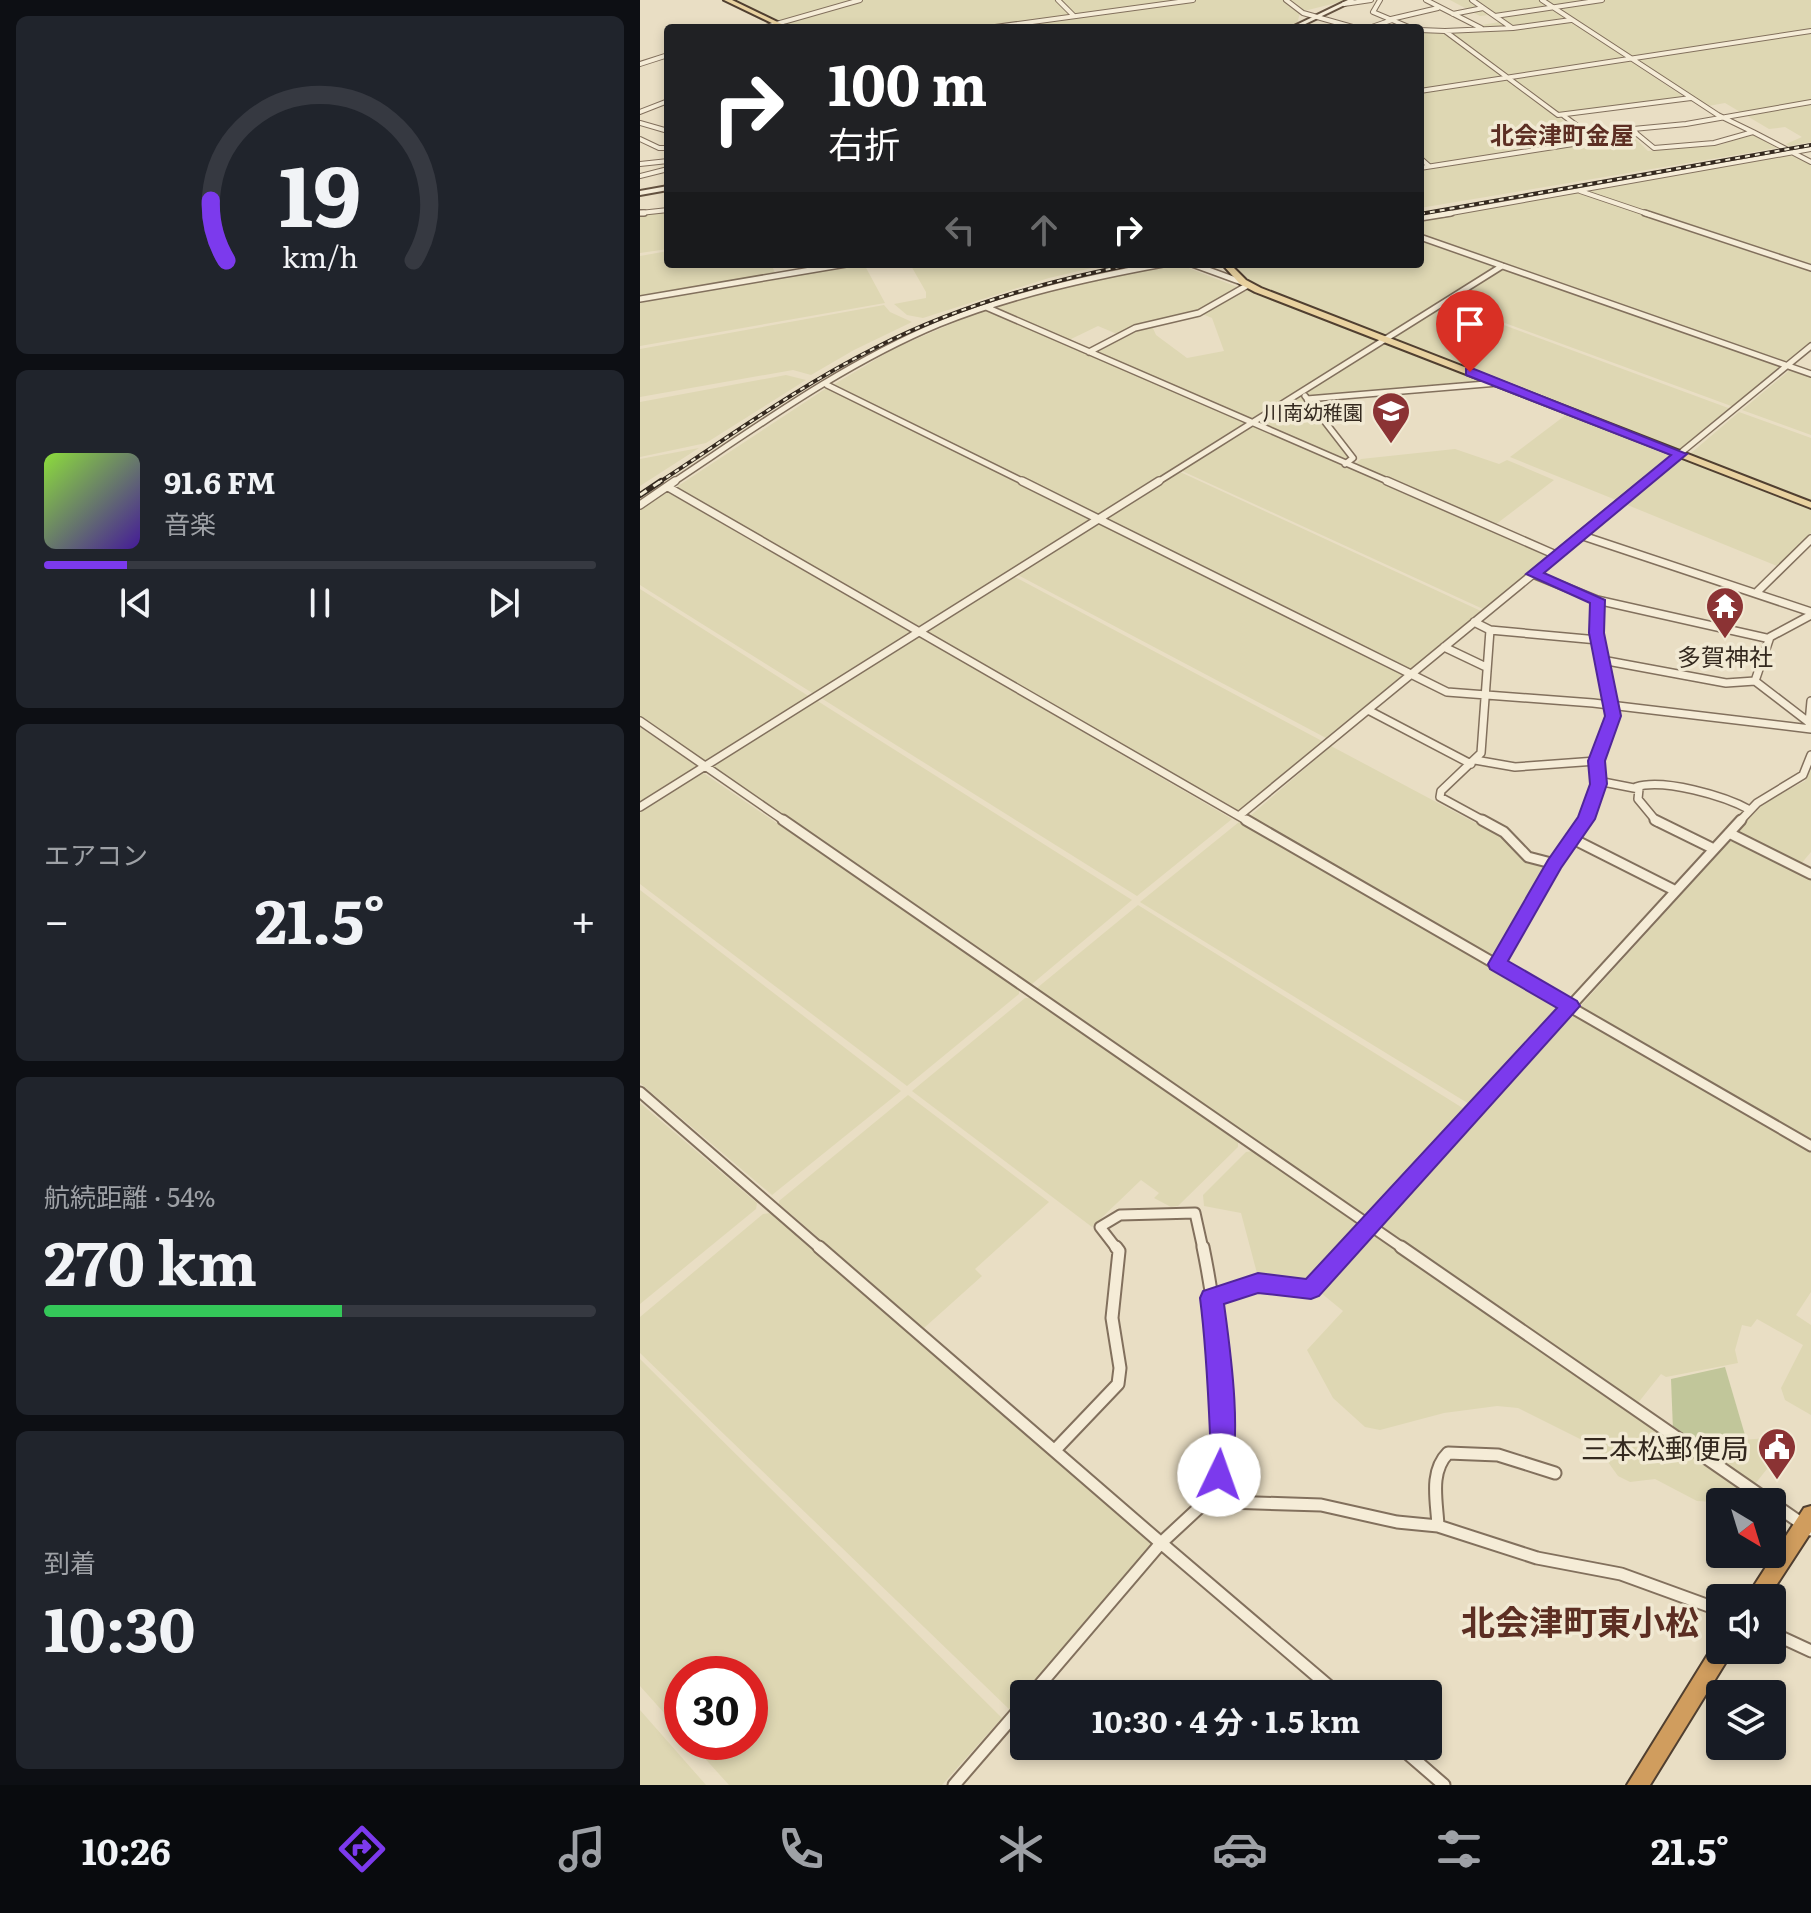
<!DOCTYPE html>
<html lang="ja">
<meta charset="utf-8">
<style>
:root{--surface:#171b24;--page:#20242c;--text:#f1f3f6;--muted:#9ea1a6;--line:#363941;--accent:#7c3aed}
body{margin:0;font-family:Literata,"Noto Sans JP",serif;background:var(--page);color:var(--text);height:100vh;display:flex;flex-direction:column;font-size:30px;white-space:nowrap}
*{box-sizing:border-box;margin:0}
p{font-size:26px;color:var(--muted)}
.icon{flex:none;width:44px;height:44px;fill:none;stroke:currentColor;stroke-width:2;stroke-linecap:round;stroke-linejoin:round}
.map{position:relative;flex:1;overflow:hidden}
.side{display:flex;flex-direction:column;gap:16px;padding:16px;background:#0d0f14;width:640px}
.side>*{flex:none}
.hud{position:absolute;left:24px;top:24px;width:760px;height:244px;border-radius:8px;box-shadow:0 4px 12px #0003;background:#202124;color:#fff;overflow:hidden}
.needle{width:52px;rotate:142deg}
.fabs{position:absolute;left:1066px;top:1488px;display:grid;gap:16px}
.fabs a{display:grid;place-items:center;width:80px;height:80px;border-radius:8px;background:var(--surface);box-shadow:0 4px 12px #0003;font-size:40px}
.speed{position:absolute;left:24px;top:1656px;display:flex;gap:16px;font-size:40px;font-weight:700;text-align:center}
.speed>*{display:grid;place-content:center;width:104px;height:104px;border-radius:50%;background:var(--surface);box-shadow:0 4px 12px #0003;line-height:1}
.speed .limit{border:12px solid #d22;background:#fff;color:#111}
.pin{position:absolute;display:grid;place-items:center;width:68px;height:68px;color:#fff;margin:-82px -34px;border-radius:50% 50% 50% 0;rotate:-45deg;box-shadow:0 0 8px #0007}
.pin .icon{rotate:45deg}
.me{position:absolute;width:88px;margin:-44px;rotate:3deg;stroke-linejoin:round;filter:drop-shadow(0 0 6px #0008)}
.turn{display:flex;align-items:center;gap:28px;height:168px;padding:0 32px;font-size:36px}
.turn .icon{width:104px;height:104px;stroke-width:2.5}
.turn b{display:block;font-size:56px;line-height:68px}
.lanes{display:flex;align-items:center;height:76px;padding:0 32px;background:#0003;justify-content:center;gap:40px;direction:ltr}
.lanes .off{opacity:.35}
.big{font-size:60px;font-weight:700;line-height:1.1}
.side .widget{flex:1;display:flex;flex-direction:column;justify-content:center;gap:12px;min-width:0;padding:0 28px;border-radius:12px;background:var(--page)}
.side .dial{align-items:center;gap:0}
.dial svg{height:208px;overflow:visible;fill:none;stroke:var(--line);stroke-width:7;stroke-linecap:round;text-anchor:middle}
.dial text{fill:var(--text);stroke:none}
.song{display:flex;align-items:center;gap:24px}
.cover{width:96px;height:96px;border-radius:12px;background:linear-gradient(135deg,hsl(90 70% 55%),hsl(260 70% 35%))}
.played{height:8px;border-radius:4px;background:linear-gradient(90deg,var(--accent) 15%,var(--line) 15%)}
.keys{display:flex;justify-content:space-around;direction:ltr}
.heat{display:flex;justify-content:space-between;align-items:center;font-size:44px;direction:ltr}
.charge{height:12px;border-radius:6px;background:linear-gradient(90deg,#34c759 54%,var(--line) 0)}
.trip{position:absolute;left:370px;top:1680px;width:432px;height:80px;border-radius:8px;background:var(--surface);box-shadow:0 4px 12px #0003;font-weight:700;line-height:80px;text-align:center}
.dock{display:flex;height:128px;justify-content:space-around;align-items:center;background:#090b0e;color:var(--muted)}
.dock .icon{width:56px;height:56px}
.dock .selected{color:var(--accent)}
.dock b{font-size:36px;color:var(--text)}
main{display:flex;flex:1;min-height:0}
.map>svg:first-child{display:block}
.farmland{fill:#ded7b3}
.green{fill:#c1c69a}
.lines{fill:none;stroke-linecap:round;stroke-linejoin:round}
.street-far4-casing{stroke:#82705d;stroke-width:6}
.street-far3-casing{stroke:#82705d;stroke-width:8}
.street-far2-casing{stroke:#82705d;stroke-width:10}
.street-far1-casing{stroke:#82705d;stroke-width:13}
.street-casing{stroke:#82705d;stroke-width:15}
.secondary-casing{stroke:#645240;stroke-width:4}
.primary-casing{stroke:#503f30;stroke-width:4}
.highway-casing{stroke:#503f30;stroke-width:4}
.street-far4{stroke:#f5ecd7;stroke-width:4}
.street-far3{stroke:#f5ecd7;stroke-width:5}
.street-far2{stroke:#f5ecd7;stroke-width:7}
.street-far1{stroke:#f5ecd7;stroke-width:9}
.street{stroke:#f5ecd7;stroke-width:11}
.secondary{fill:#f5ecd7;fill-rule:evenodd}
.primary{fill:#e9d2a0;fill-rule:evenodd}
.highway{fill:#d09d5e;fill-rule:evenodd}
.rail-far1-casing{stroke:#34291f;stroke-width:4}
.rail-casing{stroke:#34291f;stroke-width:6}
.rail-far1{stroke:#f1e9d3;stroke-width:2;stroke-dasharray:5;stroke-linecap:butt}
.rail{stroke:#f1e9d3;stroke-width:3;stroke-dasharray:8;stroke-linecap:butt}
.route{fill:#7c3aed;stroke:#51269a;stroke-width:2}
.labels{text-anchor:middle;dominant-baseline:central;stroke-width:7;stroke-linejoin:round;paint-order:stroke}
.far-poi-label{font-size:20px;fill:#34291f;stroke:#f1e9d3;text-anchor:end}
.far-quarter-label{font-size:24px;font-weight:bold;fill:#5c2e23;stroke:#f1e9d3}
.poi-label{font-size:24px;fill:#34291f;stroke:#f1e9d3}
.near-poi-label{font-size:28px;fill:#34291f;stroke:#f1e9d3;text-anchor:end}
.near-quarter-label{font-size:34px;font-weight:bold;fill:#5c2e23;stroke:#f1e9d3}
</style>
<main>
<section class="side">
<div class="widget dial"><svg viewBox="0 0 100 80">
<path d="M14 69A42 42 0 1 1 86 69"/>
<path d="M14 69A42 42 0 0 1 8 46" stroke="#7c3aed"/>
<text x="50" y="56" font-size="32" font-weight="700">19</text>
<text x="50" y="72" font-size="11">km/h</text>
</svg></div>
<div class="widget">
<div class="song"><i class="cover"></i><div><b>91.6 FM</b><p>音楽</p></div></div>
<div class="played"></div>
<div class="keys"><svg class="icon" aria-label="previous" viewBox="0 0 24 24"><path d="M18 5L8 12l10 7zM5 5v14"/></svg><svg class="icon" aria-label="pause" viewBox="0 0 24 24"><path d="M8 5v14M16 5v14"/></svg><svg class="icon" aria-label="next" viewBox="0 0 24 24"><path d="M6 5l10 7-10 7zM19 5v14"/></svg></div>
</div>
<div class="widget"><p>エアコン</p>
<div class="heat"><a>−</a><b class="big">21.5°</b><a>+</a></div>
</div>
<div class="widget"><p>航続距離 · 54%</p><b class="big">270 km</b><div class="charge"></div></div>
<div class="widget"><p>到着</p><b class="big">10:30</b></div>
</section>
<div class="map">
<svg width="1171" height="1785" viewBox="0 0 1171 1785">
<rect width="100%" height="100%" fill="#e9dec4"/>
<path class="farmland" d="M93,0H708L660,12L657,25L650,28H152Z
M810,0H899L1044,97L918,117L953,141L994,137L1008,151L1080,145L1112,134L1137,148L780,208V33L830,32L847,30L842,25L865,21L857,14L840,16Z
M906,0H1171V142L1149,146L1146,144L1162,137L1145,127L1129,129L1085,103L1068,106Z
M1151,155L1171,164V344L1148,363L780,236V221Z
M28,211V249L0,253V215Z
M780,239L856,268L746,336L617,287L593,264H780Z
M28,251V264H131L136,275L0,297V256Z
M224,264L245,303L0,346V301Z
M270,264H469L409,278L283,318L267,315L254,304L286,298V292Z
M538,264L600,288L557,312L477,334L458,326L427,341L353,308L415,289Z
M864,269L1143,366L1094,407L810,303Z
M606,289L735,340L736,343L612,420L455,352L487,334L512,326L516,335L547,358L584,351L572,318L562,314Z
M807,304L1091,409L1041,451L751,339Z
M244,305L250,312L272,322L214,350L171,375L153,370L0,397V349Z
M344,310H348L605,423L457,517L193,385L255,348Z
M746,342L848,382L669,396L667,392Z
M1151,369L1171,376V435L1102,410Z
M146,375L166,380L66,443L0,457V402Z
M188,387L246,416L451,520L280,627L35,488Z
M660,396L663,397L709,458L705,460L620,423Z
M1099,412L1171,438V500L1050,454Z
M927,414L1033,455L976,500L870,457Z
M610,426H613L909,556L843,609L540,470Z
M59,448L0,486V459Z
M815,449L859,464L867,460L914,480L855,525L714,465L721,459Z
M1041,459L1171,510V533L1137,566L985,504Z
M538,471L841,611L769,670L465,519Z
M27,492L272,633L174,694L0,585V510Z
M455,524L461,525L763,675L686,738L376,574Z
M373,576L682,741L599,811L288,632L287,630Z
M0,589L170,697L66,762L0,717Z
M278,636L592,819L497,896L181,698Z
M176,700L492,900L392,984H385L71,768Z
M0,727L58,767L0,803Z
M691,746L860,836L880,857L911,866L855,959L609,817Z
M1171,770V852L1160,865L1101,836L1099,829L1125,802L1165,781Z
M62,772L379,989V994L267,1086L0,884V812Z
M599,822L919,1007L920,1010L834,1107L500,902Z
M1096,841L1171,879V1292L1156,1315L1171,1325V1415L1145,1400L1141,1388L1163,1345L1117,1319L1111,1327L1102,1325L1095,1350L1098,1363L1026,1377L1021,1374L990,1413L1039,1445L1153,1436L1115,1484L1097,1497L1075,1502L1057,1501L1015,1479L990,1482L978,1476L958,1448L878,1408L857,1406L804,1413L740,1430L725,1427L693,1398L667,1350L703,1311L681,1293L1089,842Z
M0,890L261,1091L132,1195L0,1083Z
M498,905L829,1112L732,1220L397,993V988Z
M385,998H391L598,1142V1147L538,1206L531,1207L514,1198L519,1193L501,1180L452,1227L272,1091Z
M268,1095L409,1202L335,1269L342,1276L284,1328L139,1204V1201Z
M0,1103L117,1203L116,1209L0,1304Z
M613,1151L724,1227L669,1285L618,1277L601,1213L564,1206L563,1195L606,1152Z
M130,1213L513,1545L370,1710L0,1353V1317L123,1214Z
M0,1359L362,1718L302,1785H89L50,1742H110V1674H42V1733L0,1686Z
M0,1710L66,1785H0Z"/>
<path class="green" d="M1085,1367L1105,1435L1046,1438L1033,1430L1031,1379Z"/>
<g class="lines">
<defs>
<path id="street-far4" d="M418,0L434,16
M646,0L663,13L716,28
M740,0L733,12L771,28
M786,0L841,28
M832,0L872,28
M902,0L1078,115L1113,132
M704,4L731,0
M813,14L843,8
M855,16L962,0
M751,19L798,8
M122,28L220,0
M348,28L553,0
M729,28L752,20
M780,30L805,31L918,115L1051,98
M805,31L873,28L931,20
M0,64L28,55
M780,91L1171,31
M0,112L28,101
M924,116L955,139
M0,123L28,131
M997,134L993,129L1046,124L1171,102
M0,139L19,148H28
M780,158L789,166
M0,164L28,161
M780,168L997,134L1014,148L1074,143L1113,132L1171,162
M0,176L28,169
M940,191L1011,215
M0,213L28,210
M800,215L1171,149"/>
<path id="street-far3" d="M0,213H4
M1005,213L1171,268
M780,218L811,213
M780,237L1171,374
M552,264L604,283
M0,299L206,264
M346,307L752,483
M449,352L495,328L559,313L608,285
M187,385L386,483
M665,396L713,458L705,464
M667,399L858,383
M32,483C118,426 203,364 299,324C371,295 447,278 523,264
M516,483L862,266
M1004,483L1171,346"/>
<path id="street-far2" d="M382,481L807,692L953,703L1171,729
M747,481L916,555
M28,487L609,822
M0,505L35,481
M940,535L1171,612
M893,574L957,600L1126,638
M1118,591L1171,539
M1171,615L1130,637L1115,681L1171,724
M834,622L850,630L841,753L801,791L800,797L846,822
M850,630L958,640
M804,647L846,667
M962,660L1086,683L1115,681
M728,710L831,764
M0,721L146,822
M1169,723L1171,701
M835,760L875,767L956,761
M958,781L999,789L998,799L1017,822
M996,787C1023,778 1085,796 1110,810
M0,807L519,481
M600,815L1006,481
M944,822L956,793V761L973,716L957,633V600
M1099,822L1117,803L1163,775L1171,755"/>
<path id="street-far1" d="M143,820L764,1249
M606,820L1171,1146
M842,820L864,832L888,857L915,864
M1015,820L1074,849
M1089,833L1171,874
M933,839L1036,891
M857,964L915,864L945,820
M0,1092L181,1249
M477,1249L460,1227L480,1215L555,1213L563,1249
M708,1249L1101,820"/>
<path id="street" d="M179,1247L521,1543L392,1694
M563,1247C579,1325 586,1412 576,1492
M761,1247L1130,1502
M571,1298L618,1283L671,1289L710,1247
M416,1449L478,1384L480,1368L472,1318L479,1251L476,1247
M1132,1503L1171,1530
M798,1526C797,1502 789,1472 808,1453L858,1455L915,1473
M1132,1633L1171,1651
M698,1694L521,1543L576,1492L587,1502L681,1505L757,1522L798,1526L897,1558L981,1574L1080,1610
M759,1746L804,1785
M314,1785L384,1704"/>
<path id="secondary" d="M708,0H715L657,28H650Z
M28,186V190L0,195V191Z"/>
<path id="primary" d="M84,0H92L150,28H142Z
M582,264H590L606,280L621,288L1171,502V508L615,292L600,284Z"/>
<path id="highway" d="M1171,1506V1532L1128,1598H1106L1164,1508Z
M1080,1641V1650H1092L1089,1657L1010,1785H987L1075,1643Z"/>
</defs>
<use href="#street-far4" class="street-far4-casing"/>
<use href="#street-far3" class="street-far3-casing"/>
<use href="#street-far2" class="street-far2-casing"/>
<use href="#street-far1" class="street-far1-casing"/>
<use href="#street" class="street-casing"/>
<use href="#secondary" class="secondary-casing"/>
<use href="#primary" class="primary-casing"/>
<use href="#highway" class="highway-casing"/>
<use href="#street-far4" class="street-far4"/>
<use href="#street-far3" class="street-far3"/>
<use href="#street-far2" class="street-far2"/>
<use href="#street-far1" class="street-far1"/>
<use href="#street" class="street"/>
<use href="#secondary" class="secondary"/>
<use href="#primary" class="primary"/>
<use href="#highway" class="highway"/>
<defs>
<path id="rail-far1" d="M780,214L1171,145
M18,483C89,437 159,386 235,348C317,306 405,281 495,264"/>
<path id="rail" d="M0,495L21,481"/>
</defs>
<use href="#rail-far1" class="rail-far1-casing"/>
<use href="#rail" class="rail-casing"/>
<use href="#rail-far1" class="rail-far1"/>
<use href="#rail" class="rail"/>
</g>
<path class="route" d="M826,369H834L1047,454L904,573L965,600L964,633L981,716L965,761L967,784L955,819L921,868L868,961L937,1001L940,1006L679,1296L671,1299L618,1293L584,1304C590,1348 604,1444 587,1483L579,1487L570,1483C564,1469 570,1450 570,1434C568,1388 566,1344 560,1298L563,1291L618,1273L666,1279L917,1008L850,969L848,964L908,860L938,817L950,784L948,761L965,716L949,633L950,603L886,574L1031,455L826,375Z"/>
<defs>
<symbol id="school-pin" viewBox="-11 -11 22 30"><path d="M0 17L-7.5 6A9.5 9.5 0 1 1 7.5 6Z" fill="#8b3334" stroke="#f1e9d3"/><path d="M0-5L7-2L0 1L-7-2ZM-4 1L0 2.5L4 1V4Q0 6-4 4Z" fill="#fff"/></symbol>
<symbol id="temple-pin" viewBox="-11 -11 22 30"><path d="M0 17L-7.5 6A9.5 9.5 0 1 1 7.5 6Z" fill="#8b3334" stroke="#f1e9d3"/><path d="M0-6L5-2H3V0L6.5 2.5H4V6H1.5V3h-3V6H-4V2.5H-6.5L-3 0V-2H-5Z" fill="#fff"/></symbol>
<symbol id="civic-pin" viewBox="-11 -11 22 30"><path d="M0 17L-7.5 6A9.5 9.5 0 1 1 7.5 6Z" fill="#8b3334" stroke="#f1e9d3"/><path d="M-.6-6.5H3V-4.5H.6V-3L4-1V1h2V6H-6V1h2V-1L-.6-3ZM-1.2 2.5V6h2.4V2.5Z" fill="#fff"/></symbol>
</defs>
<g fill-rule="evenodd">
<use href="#school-pin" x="729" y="389" width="44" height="60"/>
<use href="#temple-pin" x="1063" y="584" width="44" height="60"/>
<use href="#civic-pin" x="1115" y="1425" width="44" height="60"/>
</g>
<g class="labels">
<g class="far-poi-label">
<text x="723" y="411">川南幼稚園</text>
</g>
<g class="far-quarter-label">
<text x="922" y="133">北会津町金屋</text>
</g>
<g class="poi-label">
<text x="1085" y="655">多賀神社</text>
</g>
<g class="near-poi-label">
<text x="1109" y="1447">三本松郵便局</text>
</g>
<g class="near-quarter-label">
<text x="940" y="1620">北会津町東小松</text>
</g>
</g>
</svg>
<div class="fabs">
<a><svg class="needle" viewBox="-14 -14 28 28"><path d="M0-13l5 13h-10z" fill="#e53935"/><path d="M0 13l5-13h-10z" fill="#9ea1a6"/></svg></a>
<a><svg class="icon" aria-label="sound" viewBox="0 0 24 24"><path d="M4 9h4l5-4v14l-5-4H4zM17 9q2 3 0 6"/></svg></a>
<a><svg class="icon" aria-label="layers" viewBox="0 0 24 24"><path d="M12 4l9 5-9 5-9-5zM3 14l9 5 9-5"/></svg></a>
</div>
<div class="speed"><div class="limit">30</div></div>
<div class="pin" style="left:830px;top:372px;background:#d93025"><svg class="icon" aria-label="arrive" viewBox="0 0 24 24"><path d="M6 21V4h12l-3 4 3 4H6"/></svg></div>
<svg class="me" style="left:579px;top:1475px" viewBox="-20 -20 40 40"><circle r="19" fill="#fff"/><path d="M0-13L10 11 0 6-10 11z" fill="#7c3aed"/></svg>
<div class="trip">10:30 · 4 分 · 1.5 km</div>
<div class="hud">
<div class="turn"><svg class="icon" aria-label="right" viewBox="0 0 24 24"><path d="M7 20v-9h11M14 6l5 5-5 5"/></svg><div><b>100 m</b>右折</div></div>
<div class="lanes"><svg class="icon off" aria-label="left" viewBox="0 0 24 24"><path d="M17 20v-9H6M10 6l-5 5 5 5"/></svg><svg class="icon off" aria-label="ahead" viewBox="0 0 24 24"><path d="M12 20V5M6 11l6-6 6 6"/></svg><svg class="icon" aria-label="right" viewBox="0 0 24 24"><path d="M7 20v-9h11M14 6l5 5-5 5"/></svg></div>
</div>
</div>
</main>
<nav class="dock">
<b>10:26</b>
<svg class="icon selected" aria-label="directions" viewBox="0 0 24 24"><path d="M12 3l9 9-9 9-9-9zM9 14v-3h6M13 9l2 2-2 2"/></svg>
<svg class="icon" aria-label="music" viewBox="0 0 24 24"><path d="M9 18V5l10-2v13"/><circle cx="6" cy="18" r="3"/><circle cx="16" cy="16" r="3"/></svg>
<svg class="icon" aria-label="phone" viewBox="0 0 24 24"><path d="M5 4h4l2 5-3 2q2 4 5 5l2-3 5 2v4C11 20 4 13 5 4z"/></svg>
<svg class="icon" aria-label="climate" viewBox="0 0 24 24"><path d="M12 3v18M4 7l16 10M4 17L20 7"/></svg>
<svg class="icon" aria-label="car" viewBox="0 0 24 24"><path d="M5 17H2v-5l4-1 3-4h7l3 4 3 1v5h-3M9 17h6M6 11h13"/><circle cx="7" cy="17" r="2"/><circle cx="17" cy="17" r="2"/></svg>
<svg class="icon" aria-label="filters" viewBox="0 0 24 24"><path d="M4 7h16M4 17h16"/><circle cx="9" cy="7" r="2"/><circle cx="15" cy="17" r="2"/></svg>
<b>21.5°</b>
</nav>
